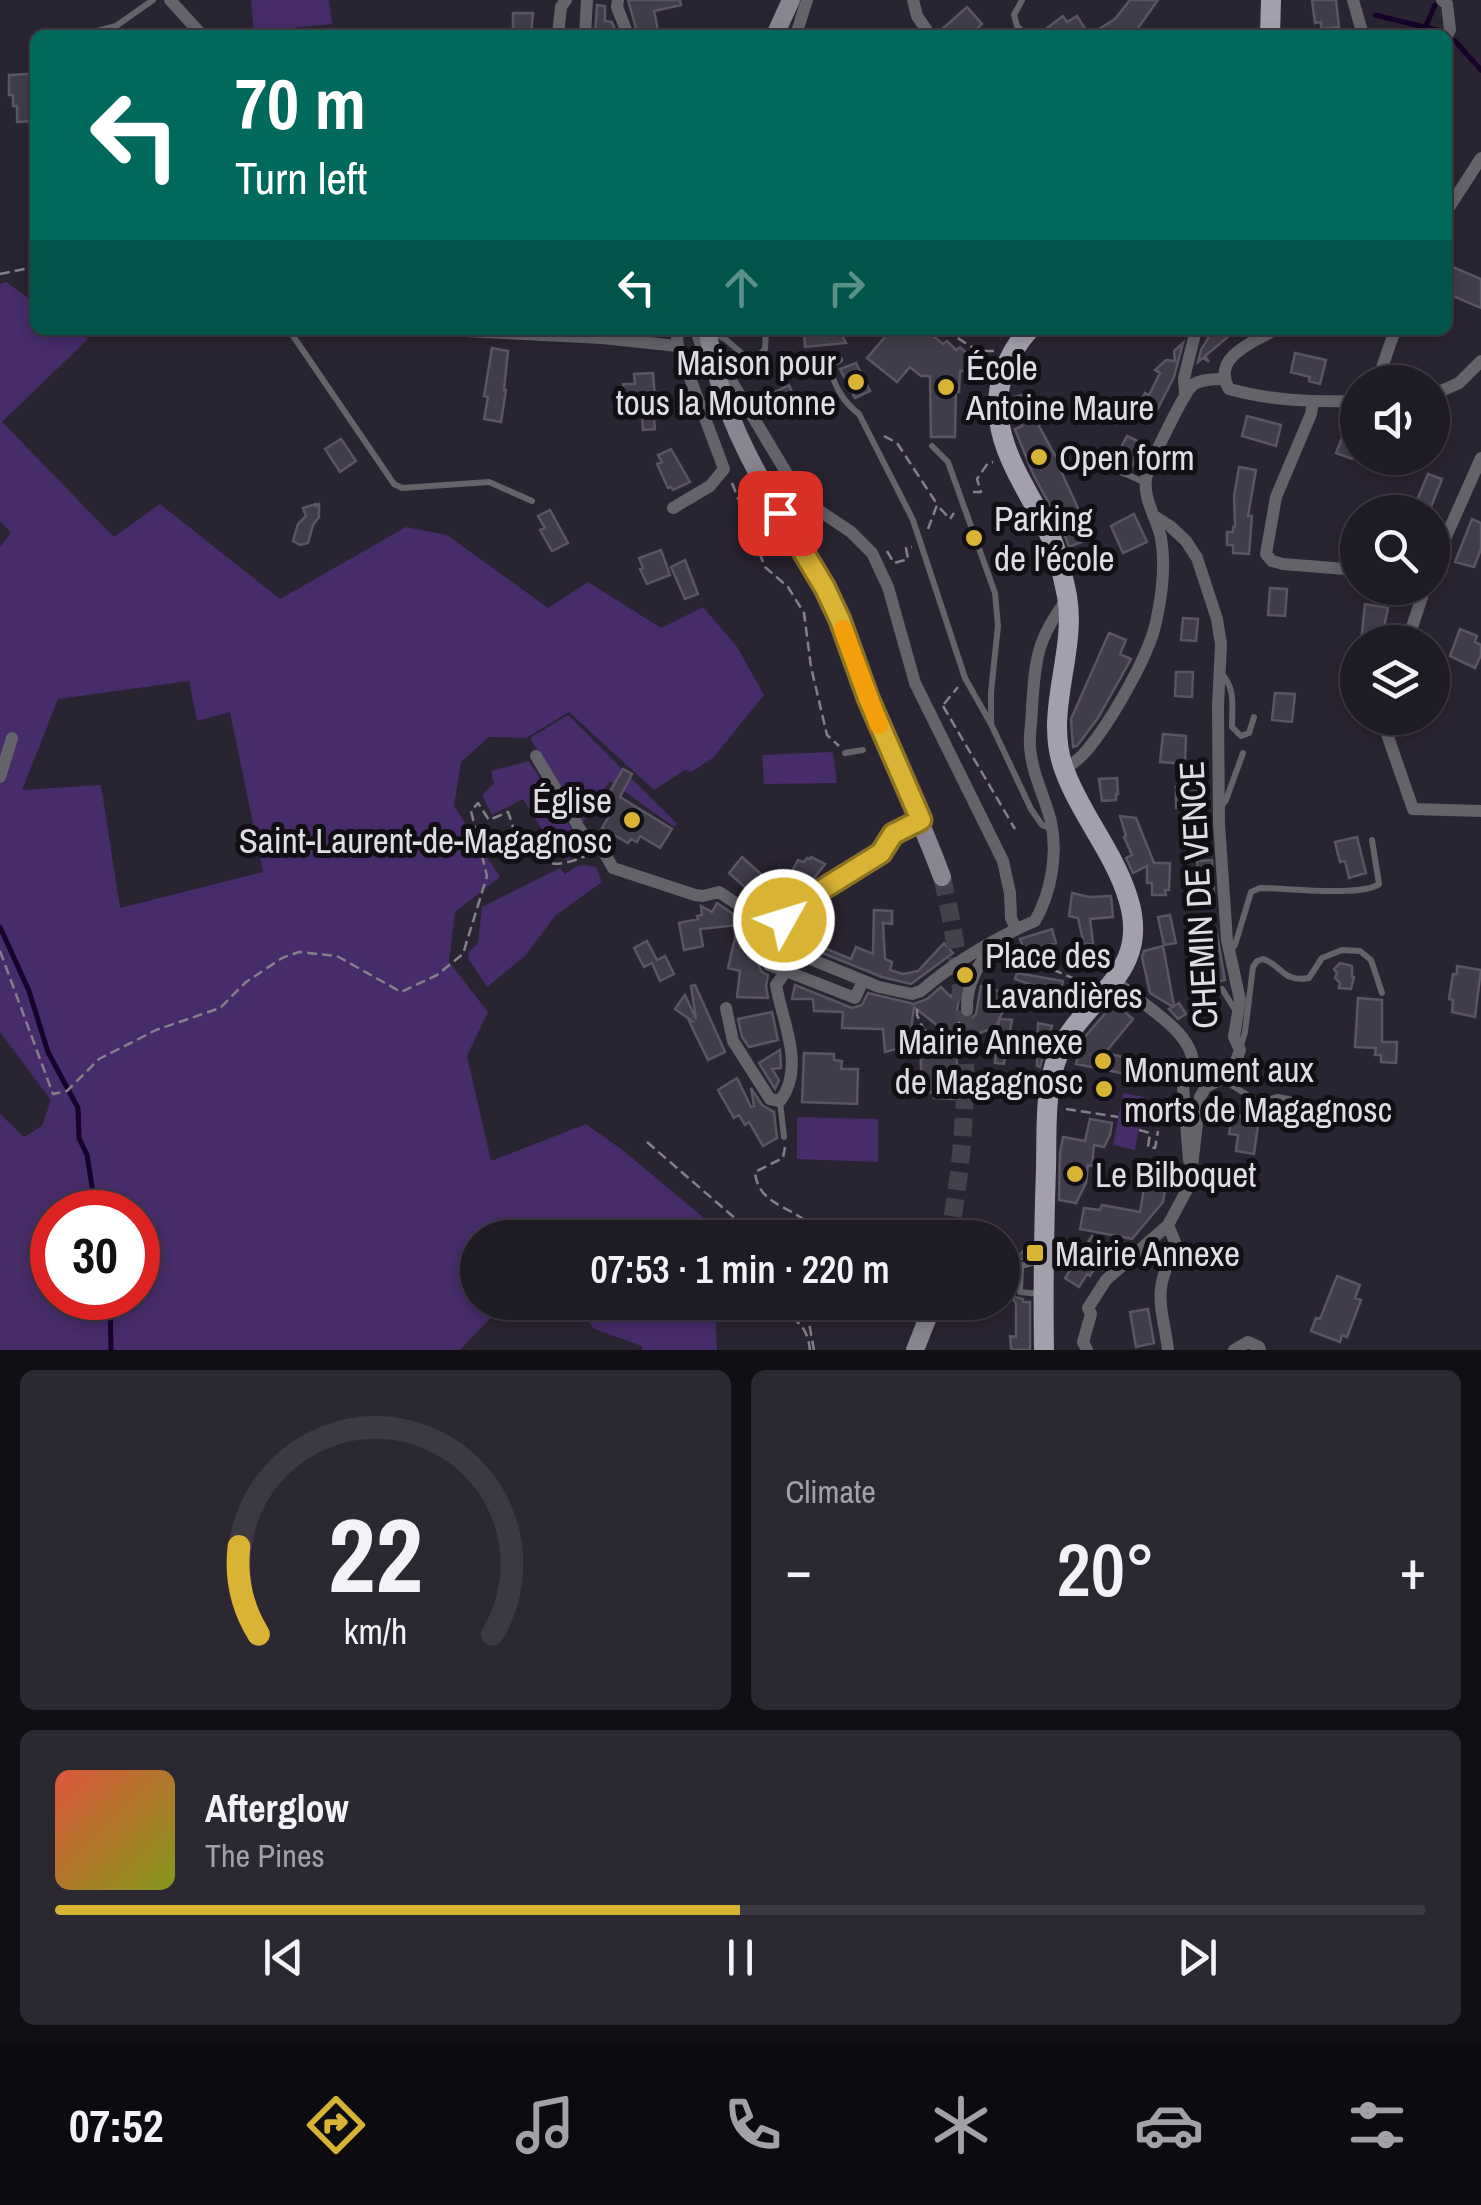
<!DOCTYPE html>
<meta charset="utf-8">
<style>
:root{--surface:#1f1b25;--page:#2c2832;--text:#f1f3f6;--muted:#a1a1a7;--line:#3c3942;--accent:#d9b334}
body{margin:0;font-family:"Archivo Narrow",sans-serif;background:var(--page);color:var(--text);height:100vh;display:flex;flex-direction:column;font-size:38px;white-space:nowrap}
*{box-sizing:border-box;margin:0}
p{font-size:32px;color:var(--muted)}
.icon{flex:none;width:55px;height:55px;fill:none;stroke:currentColor;stroke-width:2;stroke-linecap:round;stroke-linejoin:round}
.map{position:relative;height:1350px;overflow:hidden}
.drawer{display:flex;flex-direction:column;gap:20px;padding:20px;background:#110f14;flex:1}
.drawer>*{flex:none}
.guide{position:absolute;left:30px;top:30px;width:1422px;height:305px;border-radius:15px;box-shadow:0 5px 15px #0003,0 0 0 2px var(--line);background:#00695c;color:#fff;overflow:hidden}
.tools{position:absolute;left:1340px;top:365px;display:grid;gap:20px}
.tools a{display:grid;place-items:center;width:110px;height:110px;border-radius:50%;background:var(--surface);box-shadow:0 5px 15px #0003,0 0 0 2px var(--line);font-size:50px}
.speed{position:absolute;left:30px;top:1190px;display:flex;gap:20px;font-size:50px;font-weight:700;text-align:center}
.speed>*{display:grid;place-content:center;width:130px;height:130px;border-radius:50%;background:var(--surface);box-shadow:0 5px 15px #0003,0 0 0 2px var(--line);line-height:1}
.speed .limit{border:15px solid #d22;background:#fff;color:#111}
.pin{position:absolute;display:grid;place-items:center;width:85px;height:85px;color:#fff;margin:-42px;border-radius:20px;box-shadow:0 5px 15px #0006}
.me{position:absolute;width:110px;margin:-55px;rotate:51deg;stroke-linejoin:round;filter:drop-shadow(0 0 8px #0008)}
.turn{display:flex;align-items:center;gap:35px;height:210px;padding:0 40px;font-size:45px}
.turn .icon{width:130px;height:130px;stroke-width:2.5}
.turn b{display:block;font-size:70px;line-height:85px}
.lanes{display:flex;align-items:center;height:95px;padding:0 40px;background:#0003;justify-content:center;gap:50px;direction:ltr}
.lanes .off{opacity:.35}
.big{font-size:75px;font-weight:600;line-height:1.1}
.drawer .widget{flex:1;display:flex;flex-direction:column;justify-content:center;gap:15px;min-width:0;padding:0 35px;border-radius:15px;background:var(--page)}
.drawer .dial{align-items:center;gap:0}
.dial svg{height:260px;overflow:visible;fill:none;stroke:var(--line);stroke-width:7;stroke-linecap:round;text-anchor:middle}
.dial text{fill:var(--text);stroke:none}
.song{display:flex;align-items:center;gap:30px}
.cover{width:120px;height:120px;border-radius:15px;background:linear-gradient(135deg,hsl(10 70% 55%),hsl(70 70% 35%))}
.played{height:10px;border-radius:5px;background:linear-gradient(90deg,var(--accent) 50%,var(--line) 50%)}
.keys{display:flex;justify-content:space-around;direction:ltr}
.heat{display:flex;justify-content:space-between;align-items:center;font-size:55px;direction:ltr}
.drawer .tiles{flex:1;display:grid;gap:20px;grid-template-columns:1fr 1fr}
.widget:last-child{grid-column:span 2}
.trip{position:absolute;left:460px;top:1220px;width:560px;height:100px;border-radius:50px;background:var(--surface);box-shadow:0 5px 15px #0003,0 0 0 2px var(--line);font-weight:600;line-height:100px;text-align:center}
.tabs{display:flex;height:160px;justify-content:space-around;align-items:center;background:#0c0b0f;color:var(--muted)}
.tabs .icon{width:70px;height:70px}
.tabs .active{color:var(--accent)}
.tabs b{font-size:45px;color:var(--text)}
.map>svg:first-child{display:block}
.green{fill:#462c68;fill-rule:evenodd}
.lines{fill:none;stroke-linecap:round;stroke-linejoin:round}
.stream{stroke:#150329;stroke-width:5}
.building{fill:#413c4a;stroke:#5a5563;stroke-width:2.5}
.secondary-tunnel{stroke:#44404c;stroke-width:18;stroke-dasharray:18 9;stroke-linecap:butt}
.path{stroke:#84808b;stroke-width:2.5;stroke-dasharray:10 5;stroke-linecap:butt}
.lane{stroke:#65636a;stroke-width:6}
.street{stroke:#65636a;stroke-width:12}
.secondary{stroke:#888590;stroke-width:18}
.primary{stroke:#a49fad;stroke-width:20}
.route-casing{stroke:#8d7422;stroke-width:25}
.route{stroke:#d9b334;stroke-width:18}
.slow{stroke:#f59e0b;stroke-width:18}
.poi-dot{fill:#d9b334;stroke:#110f14;stroke-width:4}
.labels{text-anchor:middle;dominant-baseline:central;stroke-width:10;stroke-linejoin:round;paint-order:stroke}
.poi-label{font-size:35px;fill:#e0dde6;stroke:#110f14;text-anchor:start}
.street-label{font-size:35px;fill:#e0dde6;stroke:#110f14}
</style>
<div class="map">
<svg width="1481" height="1350" viewBox="0 0 1481 1350">
<rect width="100%" height="100%" fill="#292431"/>
<path class="green" d="M251,0H329L332,24L254,32Z
M6,282L35,303V330H74L88,339L2,422L114,537L160,504L280,599L406,527L447,535L548,608L588,582L661,628L703,607L737,647L764,695L713,758L691,772L685,770L654,790L569,712L526,738L489,737L461,762L454,806L500,877L455,912L449,962L488,1012L467,1056L491,1161L586,1124L625,1152L711,1224L712,1237L478,1238V1302L517,1303L498,1310L460,1350H0V1114L24,1137L42,1126L51,1100L0,1032V547L11,533L0,521V284ZM189,681L197,721L230,712L263,872L120,908L101,785L22,790L58,699ZM52,1212H138V1298H52Z
M568,715L677,824L674,827L610,781L582,824L530,738Z
M833,752L837,783L764,784L762,755Z
M529,761L569,825L587,844L567,861L549,841L523,799L492,815L482,795L494,784L491,771Z
M585,865L596,867L602,882L556,915L525,956L487,987L468,958L469,952L478,943L482,907L560,868L565,874L575,867Z
M1123,1093L1144,1097L1135,1150L1113,1145Z
M797,1117L878,1119V1162L797,1159Z
M576,1303H715L717,1350H642V1346L594,1329Z"/>
<g class="lines">
<path class="stream" d="M1375,15L1441,31
M1425,28L1435,5
M1455,41L1481,70
M0,927L29,991L48,1052L78,1108L79,1138L87,1155L96,1212
M110,1298L111,1350"/>
</g>
<path class="building" d="M628,0H680L681,5L654,11L659,35H638Z
M1130,0H1158L1133,35H1038L1063,16L1067,22L1077,16L1089,35L1115,19Z
M1312,0H1336L1339,27L1321,29V22L1315,23Z
M597,5L605,6V21L612,22L617,35H595Z
M967,7L982,24L970,35H940L939,32Z
M513,13H533L531,35H513Z
M27,74L32,75V82L35,83V121L17,122V106H13V95H9V75Z
M1448,265L1481,279V308L1448,294Z
M804,330H839L846,343L805,347Z
M891,330H926L943,344L947,341L956,350L960,347L972,358L965,371H960L959,392H956L955,437H931L930,376H921L910,367L897,382L867,358Z
M1213,330H1236L1205,356L1209,362L1203,358L1198,362L1201,350Z
M1183,343L1174,377L1155,414L1138,407L1145,393L1149,395L1160,373L1155,370L1166,360L1175,361L1174,351Z
M492,348L508,351L504,390H506L501,422L484,419L488,397L484,396Z
M1295,353L1326,360L1320,384L1309,381L1310,377L1291,372Z
M856,363L870,391L855,398L840,369Z
M653,373L655,398H652L655,429L643,430L641,400L624,401L623,384H635L634,374Z
M789,385L796,401L777,409L771,394Z
M1031,393L1039,426L1063,470L1061,471L1088,530L1083,532L1086,540L1069,547L1064,533L1068,531L1057,509L1053,511L1033,474L1016,432L1015,429L1022,426L1014,397Z
M1353,411H1358V452L1355,451L1352,459L1336,453Z
M1247,416L1281,425L1276,446L1242,436Z
M1127,436L1142,443L1131,469L1114,461Z
M341,439L356,461L340,472L325,449Z
M671,449L690,482L673,490L671,487L668,488L657,464L662,462L658,455Z
M1239,467L1256,470L1248,516H1252L1249,554L1233,553V545H1227V532H1233V527H1235L1234,496Z
M1428,474L1442,479L1429,512H1412Z
M316,504V506L319,504V517L313,525L308,543L300,545L293,541L298,524L306,516L303,508Z
M550,510L568,543L552,551L540,530L545,528L538,516Z
M1134,514L1147,542L1123,553L1111,526Z
M1472,519L1481,523V549L1474,567L1455,562Z
M661,550L670,575L647,584L640,569L643,568L639,558Z
M685,560L698,594L685,599L671,567Z
M1270,588L1287,589L1285,616L1268,615Z
M1365,604L1388,608L1381,642H1361Z
M1183,618L1198,619L1196,641L1181,640Z
M1460,629L1477,636L1475,642L1481,645V655L1475,668L1450,656Z
M1109,633L1126,640L1120,654L1131,659L1098,718L1077,746L1073,747L1071,719Z
M1176,672H1193L1192,697L1175,696Z
M1275,693L1295,694L1292,722L1272,720Z
M1163,734L1186,736L1185,764L1160,762Z
M623,769L632,774L620,797L672,829L660,848L640,836L637,842L631,839L628,843L602,828L612,811L602,805Z
M1117,778L1118,794H1116V800L1102,801L1099,779Z
M1176,787H1196L1197,808H1176Z
M1120,816L1136,818L1154,863H1170L1169,890H1165L1166,895H1152V883H1147V866L1133,873L1126,858L1132,855L1124,837L1126,836Z
M1357,837L1366,873L1349,878L1345,861L1340,862L1335,842Z
M742,857L781,892L798,860L804,862L807,858L810,859L811,857L825,864L805,890L775,914L729,873Z
M1212,860L1214,893L1200,894L1197,861Z
M1072,893L1089,897L1111,896L1113,917L1090,919L1093,943L1084,945L1078,918L1069,916Z
M717,903L748,924V927L766,940L759,966L762,972L768,975L766,986L768,998L737,997L740,971L728,968L738,925L700,929L703,946L684,950L679,923L698,919L697,916L702,915L701,906L712,912Z
M815,907L823,910L822,914L831,918L825,930L802,919Z
M874,910L892,911V924L883,923L885,959L892,962L890,970L903,974L918,971L944,943L953,953L911,984L882,977L812,949L815,944L851,959L856,947L873,954Z
M1170,915L1176,943L1164,945L1158,917Z
M1216,928L1225,980L1211,983L1205,930Z
M1052,929L1056,943L1025,952L1020,939Z
M647,941L657,960L665,956L674,974L660,981L652,963L644,967L634,948Z
M1163,946L1174,1006L1179,1003L1186,1014L1178,1019L1169,1009L1173,1007L1150,993L1142,957L1144,951Z
M1340,963L1352,966V977H1354L1351,989L1339,988L1340,983L1335,978L1337,973L1334,969Z
M1457,966L1481,970L1475,1017L1452,1012L1453,1000L1449,999L1453,974H1457Z
M1017,973L1063,981L1060,995L1015,979Z
M963,977L957,1010L963,1019H971L976,1014L981,986L1010,994L996,1027L974,1035L957,1058L956,1099L934,1098V1092L922,1093L920,1043L958,1042L914,1007L911,1029L912,1045L885,1052L883,1029L842,1028L843,1012L814,1011L813,999H792L795,985L852,1008L862,1005L868,993L914,1004L927,999L941,987L951,997Z
M695,985L725,1052L708,1060L689,1021H692L675,1009L685,995L696,1019L691,986Z
M1358,998L1382,1000V1042H1397L1396,1063L1381,1062V1055H1375L1376,1048L1355,1047Z
M1114,1003L1133,1019L1105,1053L1128,1058L1126,1074L1076,1064L1083,1039Z
M772,1012L778,1040L749,1047L742,1037L738,1019Z
M999,1019L1012,1020L1004,1064L995,1063Z
M1038,1023L1052,1026L1040,1067L1037,1066Z
M780,1050L781,1068L772,1069L779,1080L775,1089L759,1063Z
M804,1053L834,1054V1060L842,1061L841,1069H858L857,1104L802,1102Z
M737,1078L751,1107L754,1106L751,1088L762,1105L774,1112L777,1138L763,1146L749,1122L745,1125L739,1115L734,1118L718,1090Z
M1232,1115L1259,1118L1254,1154L1236,1151L1238,1135L1229,1134Z
M1090,1119L1112,1123L1110,1135L1104,1147L1094,1145L1092,1166L1088,1165L1086,1183L1076,1203L1059,1200L1060,1153L1063,1137L1085,1141Z
M1145,1182L1166,1185L1163,1202L1132,1239L1080,1229L1084,1208L1100,1210L1102,1205L1140,1212Z
M1092,1236L1119,1255L1102,1270L1096,1266L1090,1276L1087,1274L1079,1287L1065,1278Z
M1024,1250V1258L1016,1261L1014,1265L1013,1292L1015,1297L1023,1299V1302H1030V1350H1014L1011,1348L1010,1336L1016,1337V1304L1006,1286V1269Z
M1337,1276L1360,1285L1355,1298L1361,1300L1347,1337L1342,1335L1340,1342L1311,1331L1316,1318L1320,1319Z
M1148,1309L1154,1343L1136,1347L1130,1312Z"/>
<g class="lines">
<path class="secondary-tunnel" d="M942,877C971,1000 972,1113 949,1238"/>
<path class="path" d="M0,274L35,267
M945,330L978,351H994
M884,436L897,443L937,504
M732,483L765,567L788,587L804,613L811,667L827,735L839,746
M973,492H981L977,479L988,463L993,462
M928,529L937,505L950,519L954,513
M887,551L894,563L908,559L906,548L912,547
M944,704L958,687
M943,706L1015,829
M0,951L53,1094L67,1091L99,1059L156,1030L220,1008L246,982L282,958L299,952L337,956L401,992L437,975L463,954L487,876L471,811L478,803L489,820L508,812C512,822 514,834 520,843C535,869 562,867 585,856
M1011,952L1087,984
M917,1009V1015L924,1030L947,1037L960,1022
M1066,1109L1118,1117
M1139,1130L1150,1133L1148,1147L1155,1148L1158,1131
M647,1142L737,1220L748,1238
M785,1147L783,1158L755,1172C757,1200 783,1205 803,1219L805,1229L801,1238
M766,1302C789,1319 806,1317 810,1350
M792,1302L809,1323L814,1350"/>
<path class="lane" d="M1022,0L1014,15L1017,26L1026,35
M82,35L116,26L153,0
M289,330L394,484L402,488L489,482L532,501
M710,331L725,339L752,362L765,349L766,330
M840,360L829,366C835,386 842,401 859,414L913,520L965,678L991,724L1031,809L1042,825L1052,829
M932,446L948,462L995,593L998,626L991,692V723
M1106,461L1109,467L1144,482
M1221,673C1236,688 1232,707 1232,727L1241,736L1249,733L1254,717
M845,753L863,750
M1220,808L1226,800L1243,753
M1230,951L1235,945L1251,892L1260,888C1286,888 1362,897 1379,884L1372,840
M1222,989L1237,1013
M1240,1049L1245,1032L1253,967L1257,961L1263,959C1282,965 1283,983 1309,978L1322,958L1342,950L1360,951L1371,960L1382,993
M1223,1080L1259,1102L1278,1097L1348,1111
M780,1102L784,1137
M1038,1261L1021,1266L1020,1292L1040,1294"/>
<path class="street" d="M170,0L202,35
M618,0L617,7L628,35
M913,0L917,16L930,35
M1353,0L1363,35
M1442,0L1447,4L1450,30L1447,35
M558,35L561,7L566,0
M585,35L587,0
M796,35L807,0
M1448,209L1481,158
M446,330L602,338L678,346
M696,330L701,345L715,364L729,377L789,477L811,505L851,532L872,553L888,587L915,683L1003,861L1010,893L1011,918L1016,929
M1275,330C1252,342 1211,358 1229,389C1272,401 1314,402 1358,401
M1377,382L1395,330
M1185,393L1184,378L1196,330
M1432,395L1459,383L1481,361
M1313,402L1311,414L1276,497L1266,554L1272,561L1283,564L1358,570
M673,508L710,486L724,469L678,346L676,330
M1432,568L1481,458
M1407,642L1425,588
M1388,718L1387,734L1413,809L1481,811
M536,756L581,831L605,854L613,868L695,895L703,896L719,892L767,924L777,925
M1064,770C1072,764 1081,758 1087,750C1110,723 1149,656 1156,622C1162,595 1166,566 1161,538C1157,519 1143,499 1146,479C1148,466 1185,390 1194,384C1203,379 1214,379 1224,379
M0,777L12,738
M777,925L776,945L879,987L912,994L921,991C956,961 993,939 1035,921C1051,893 1058,854 1051,822C1045,797 1032,774 1030,747C1029,735 1032,721 1032,708C1035,659 1037,639 1067,599
M777,925L815,894L881,853L893,834L921,820
M786,971L855,998L863,981
M1115,980C1138,1004 1197,1031 1193,1069L1187,1075L1183,1086L1189,1160
M726,1008L733,1041L770,1099L780,1101C806,1066 782,1022 776,985L786,971L769,965L776,945
M967,1010C966,987 978,960 996,946
M1168,1225L1175,1242C1171,1256 1165,1269 1162,1282C1157,1303 1166,1329 1168,1350
M1087,1350L1083,1342L1091,1314L1088,1308L1106,1280L1168,1225L1190,1184L1200,1097L1206,1087L1231,1074L1240,1050L1234,1037L1240,1000L1227,940L1219,824L1218,706L1221,644L1217,619L1197,558L1186,541L1170,526L1154,516
M1234,1350L1248,1342L1259,1347L1260,1350"/>
<path class="secondary" d="M775,35L791,0
M708,330C709,346 714,360 717,375C740,463 798,533 837,614C850,641 857,672 868,700C892,760 920,817 942,877
M915,1350L928,1317"/>
<path class="primary" d="M1270,35L1271,0
M1029,330C1007,354 994,388 999,420C1005,463 1034,499 1051,538C1059,556 1063,577 1067,596C1077,653 1043,713 1064,769C1080,814 1114,852 1128,898C1153,976 1082,996 1058,1055C1044,1090 1047,1131 1046,1168C1044,1229 1043,1289 1044,1350"/>
</g>
<g class="lines">
<defs>
<path id="route" d="M780,513L825,588L840,620L868,698L921,820L893,834L881,853L815,894L784,920"/>
</defs>
<use href="#route" class="route-casing"/>
<use href="#route" class="route"/>
<path class="slow" d="M843,629L879,725"/>
</g>
<g class="poi-dot">
<circle cx="856" cy="382" r="10"/>
<circle cx="946" cy="387" r="10"/>
<circle cx="1039" cy="457" r="10"/>
<circle cx="974" cy="538" r="10"/>
<circle cx="632" cy="820" r="10"/>
<circle cx="965" cy="975" r="10"/>
<circle cx="1103" cy="1061" r="10"/>
<circle cx="1104" cy="1089" r="10"/>
<circle cx="1075" cy="1174" r="10"/>
<rect x="1025" y="1243" width="20" height="20" rx="5"/>
</g>
<g class="labels">
<g class="poi-label">
<text x="836" y="362" text-anchor="end">Maison pour<tspan x="836" dy="40">tous la Moutonne</tspan></text>
<text x="966" y="367">École<tspan x="966" dy="40">Antoine Maure</tspan></text>
<text x="1059" y="457">Open form</text>
<text x="994" y="518">Parking<tspan x="994" dy="40">de l'école</tspan></text>
<text x="612" y="800" text-anchor="end">Église<tspan x="612" dy="40">Saint-Laurent-de-Magagnosc</tspan></text>
<text x="985" y="955">Place des<tspan x="985" dy="40">Lavandières</tspan></text>
<text x="1083" y="1041" text-anchor="end">Mairie Annexe<tspan x="1083" dy="40">de Magagnosc</tspan></text>
<text x="1124" y="1069">Monument aux<tspan x="1124" dy="40">morts de Magagnosc</tspan></text>
<text x="1095" y="1174">Le Bilboquet</text>
<text x="1055" y="1253">Mairie Annexe</text>
</g>
<g class="street-label">
<text transform="translate(1198 895) rotate(-93)">CHEMIN DE VENCE</text>
</g>
</g>
</svg>
<div class="tools">
<a><svg class="icon" aria-label="sound" viewBox="0 0 24 24"><path d="M4 9h4l5-4v14l-5-4H4zM17 9q2 3 0 6"/></svg></a>
<a><svg class="icon" aria-label="search" viewBox="0 0 24 24"><circle cx="10" cy="10" r="6"/><path d="M15 15l6 6"/></svg></a>
<a><svg class="icon" aria-label="layers" viewBox="0 0 24 24"><path d="M12 4l9 5-9 5-9-5zM3 14l9 5 9-5"/></svg></a>
</div>
<div class="speed"><div class="limit">30</div></div>
<div class="pin" style="left:780px;top:513px;background:#d93025"><svg class="icon" aria-label="arrive" viewBox="0 0 24 24"><path d="M6 21V4h12l-3 4 3 4H6"/></svg></div>
<svg class="me" style="left:784px;top:920px" viewBox="-20 -20 40 40"><circle r="17" fill="#d9b334" stroke="#fff" stroke-width="3"/><path d="M0-11L8 9 0 5-8 9z" fill="#fff"/></svg>
<div class="trip">07:53 · 1 min · 220 m</div>
<div class="guide">
<div class="turn"><svg class="icon" aria-label="left" viewBox="0 0 24 24"><path d="M17 20v-9H6M10 6l-5 5 5 5"/></svg><div><b>70 m</b>Turn left</div></div>
<div class="lanes"><svg class="icon" aria-label="left" viewBox="0 0 24 24"><path d="M17 20v-9H6M10 6l-5 5 5 5"/></svg><svg class="icon off" aria-label="ahead" viewBox="0 0 24 24"><path d="M12 20V5M6 11l6-6 6 6"/></svg><svg class="icon off" aria-label="right" viewBox="0 0 24 24"><path d="M7 20v-9h11M14 6l5 5-5 5"/></svg></div>
</div>
</div>
<section class="drawer">
<div class="tiles">
<div class="widget dial"><svg viewBox="0 0 100 80">
<path d="M14 69A42 42 0 1 1 86 69"/>
<path d="M14 69A42 42 0 0 1 8 42" stroke="#d9b334"/>
<text x="50" y="56" font-size="32" font-weight="700">22</text>
<text x="50" y="72" font-size="11">km/h</text>
</svg></div>
<div class="widget"><p>Climate</p>
<div class="heat"><a>−</a><b class="big">20°</b><a>+</a></div>
</div>
<div class="widget">
<div class="song"><i class="cover"></i><div><b>Afterglow</b><p>The Pines</p></div></div>
<div class="played"></div>
<div class="keys"><svg class="icon" aria-label="previous" viewBox="0 0 24 24"><path d="M18 5L8 12l10 7zM5 5v14"/></svg><svg class="icon" aria-label="pause" viewBox="0 0 24 24"><path d="M8 5v14M16 5v14"/></svg><svg class="icon" aria-label="next" viewBox="0 0 24 24"><path d="M6 5l10 7-10 7zM19 5v14"/></svg></div>
</div>
</div>
</section>
<nav class="tabs">
<b>07:52</b>
<svg class="icon active" aria-label="directions" viewBox="0 0 24 24"><path d="M12 3l9 9-9 9-9-9zM9 14v-3h6M13 9l2 2-2 2"/></svg>
<svg class="icon" aria-label="music" viewBox="0 0 24 24"><path d="M9 18V5l10-2v13"/><circle cx="6" cy="18" r="3"/><circle cx="16" cy="16" r="3"/></svg>
<svg class="icon" aria-label="phone" viewBox="0 0 24 24"><path d="M5 4h4l2 5-3 2q2 4 5 5l2-3 5 2v4C11 20 4 13 5 4z"/></svg>
<svg class="icon" aria-label="climate" viewBox="0 0 24 24"><path d="M12 3v18M4 7l16 10M4 17L20 7"/></svg>
<svg class="icon" aria-label="car" viewBox="0 0 24 24"><path d="M5 17H2v-5l4-1 3-4h7l3 4 3 1v5h-3M9 17h6M6 11h13"/><circle cx="7" cy="17" r="2"/><circle cx="17" cy="17" r="2"/></svg>
<svg class="icon" aria-label="filters" viewBox="0 0 24 24"><path d="M4 7h16M4 17h16"/><circle cx="9" cy="7" r="2"/><circle cx="15" cy="17" r="2"/></svg>
</nav>
